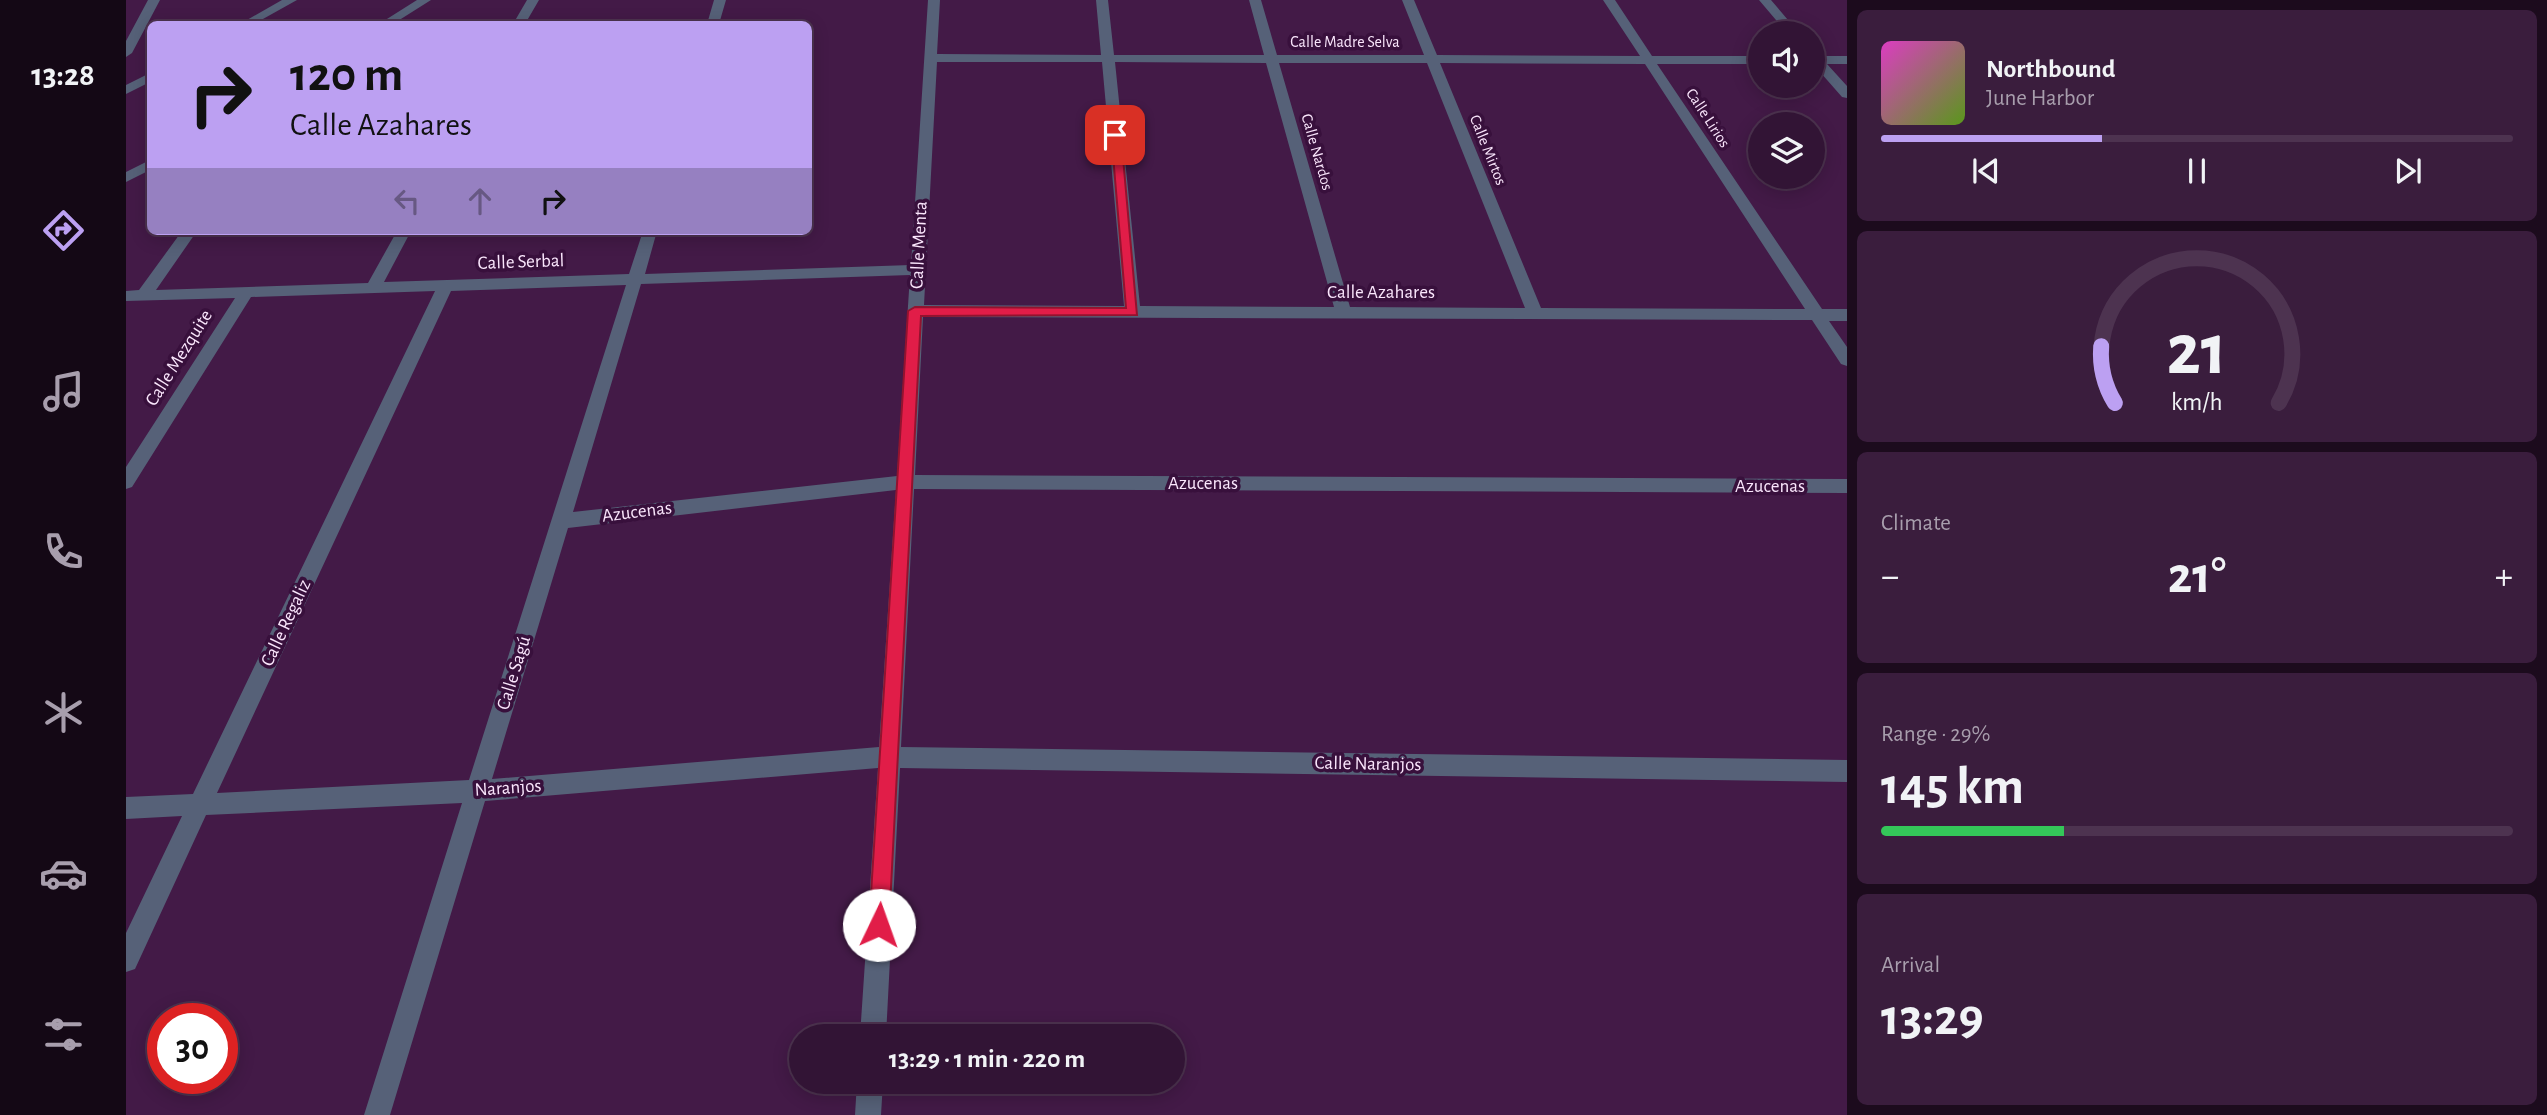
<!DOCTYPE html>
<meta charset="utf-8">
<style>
:root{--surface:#321435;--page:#3a1d3d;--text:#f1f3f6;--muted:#a89ead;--line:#4d3350;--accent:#bca0f2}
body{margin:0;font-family:"Alegreya Sans",sans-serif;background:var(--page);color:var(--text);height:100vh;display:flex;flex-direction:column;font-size:26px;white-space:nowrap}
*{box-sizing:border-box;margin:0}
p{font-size:23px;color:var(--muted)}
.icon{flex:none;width:38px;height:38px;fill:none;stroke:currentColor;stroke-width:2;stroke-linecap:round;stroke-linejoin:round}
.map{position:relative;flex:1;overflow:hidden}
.drawer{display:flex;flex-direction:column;gap:10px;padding:10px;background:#1c0b1d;width:700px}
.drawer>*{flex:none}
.banner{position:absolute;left:21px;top:21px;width:665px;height:214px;border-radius:10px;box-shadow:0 4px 18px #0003,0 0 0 2px var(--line);background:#bca0f2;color:#111;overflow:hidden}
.tools{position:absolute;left:1622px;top:21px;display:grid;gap:14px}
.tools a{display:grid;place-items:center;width:77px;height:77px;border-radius:50%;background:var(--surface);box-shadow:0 4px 18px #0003,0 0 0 2px var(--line);font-size:35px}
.speed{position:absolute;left:21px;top:1003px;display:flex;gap:14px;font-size:35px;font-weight:700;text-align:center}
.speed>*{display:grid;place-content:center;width:91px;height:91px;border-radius:50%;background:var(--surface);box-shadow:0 4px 18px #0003,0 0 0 2px var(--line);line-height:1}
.speed .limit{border:10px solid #d22;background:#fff;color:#111}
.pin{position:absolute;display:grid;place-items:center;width:60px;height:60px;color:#fff;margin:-30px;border-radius:14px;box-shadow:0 4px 10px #0006}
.me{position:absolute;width:77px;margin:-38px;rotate:3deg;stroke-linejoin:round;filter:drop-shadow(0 0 5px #0008)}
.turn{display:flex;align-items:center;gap:24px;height:147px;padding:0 28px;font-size:32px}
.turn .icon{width:91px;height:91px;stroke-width:2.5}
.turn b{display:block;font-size:49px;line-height:60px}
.lanes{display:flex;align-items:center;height:66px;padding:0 28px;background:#0003;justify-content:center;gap:35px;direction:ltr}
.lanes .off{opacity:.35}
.big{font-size:52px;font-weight:600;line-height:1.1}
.drawer .tile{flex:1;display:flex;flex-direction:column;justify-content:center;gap:10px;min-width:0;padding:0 24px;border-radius:10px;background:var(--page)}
.drawer .dial{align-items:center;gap:0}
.dial svg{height:182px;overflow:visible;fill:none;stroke:var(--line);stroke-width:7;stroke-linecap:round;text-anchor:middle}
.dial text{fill:var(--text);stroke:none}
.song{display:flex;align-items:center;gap:21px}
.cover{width:84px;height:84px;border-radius:10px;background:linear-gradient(135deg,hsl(310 70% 55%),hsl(90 70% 35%))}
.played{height:7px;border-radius:4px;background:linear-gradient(90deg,var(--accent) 35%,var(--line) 35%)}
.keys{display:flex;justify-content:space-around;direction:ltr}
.heat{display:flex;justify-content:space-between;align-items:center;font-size:38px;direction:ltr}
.charge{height:10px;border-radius:5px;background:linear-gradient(90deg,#34c759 29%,var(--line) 0)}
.trip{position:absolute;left:663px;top:1024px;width:396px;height:70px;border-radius:35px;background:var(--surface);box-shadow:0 4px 18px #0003,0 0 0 2px var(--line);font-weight:600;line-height:70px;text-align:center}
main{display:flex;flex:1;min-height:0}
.tabs{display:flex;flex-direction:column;width:126px;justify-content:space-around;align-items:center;background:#140815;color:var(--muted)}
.tabs .icon{width:49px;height:49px}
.tabs .active{color:var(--accent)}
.tabs b{font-size:32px;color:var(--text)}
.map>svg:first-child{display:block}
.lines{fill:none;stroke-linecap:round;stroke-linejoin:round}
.minor{fill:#566178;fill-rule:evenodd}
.route{fill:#e11d48;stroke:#92132f;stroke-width:2}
.labels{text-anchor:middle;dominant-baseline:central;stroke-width:7;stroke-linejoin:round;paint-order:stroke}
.far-street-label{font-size:16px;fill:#fae6fc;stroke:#38103c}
.street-label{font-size:19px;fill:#fae6fc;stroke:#38103c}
</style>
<main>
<nav class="tabs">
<b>13:28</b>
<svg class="icon active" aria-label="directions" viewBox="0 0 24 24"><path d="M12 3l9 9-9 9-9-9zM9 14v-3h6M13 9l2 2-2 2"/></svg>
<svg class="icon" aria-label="music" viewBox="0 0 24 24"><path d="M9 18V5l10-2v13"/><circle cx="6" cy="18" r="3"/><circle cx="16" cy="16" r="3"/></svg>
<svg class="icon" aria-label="phone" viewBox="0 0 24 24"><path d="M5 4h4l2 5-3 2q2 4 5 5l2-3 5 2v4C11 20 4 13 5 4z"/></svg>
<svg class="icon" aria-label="climate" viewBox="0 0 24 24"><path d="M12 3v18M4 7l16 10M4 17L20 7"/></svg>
<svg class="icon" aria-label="car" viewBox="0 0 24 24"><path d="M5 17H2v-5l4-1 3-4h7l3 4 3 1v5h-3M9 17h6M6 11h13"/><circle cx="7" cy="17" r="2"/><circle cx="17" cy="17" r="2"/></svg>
<svg class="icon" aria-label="filters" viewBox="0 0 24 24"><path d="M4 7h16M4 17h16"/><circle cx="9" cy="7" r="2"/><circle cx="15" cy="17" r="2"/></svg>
</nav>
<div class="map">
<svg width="1721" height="1115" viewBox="0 0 1721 1115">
<rect width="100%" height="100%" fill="#431a47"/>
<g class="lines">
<path class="minor" d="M22,0H34L6,53L0,57V41Z
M156,0H171L128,24H114Z
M291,0H305L267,24H253Z
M401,0H413L399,24H387Z
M588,0H600L593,24H581Z
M802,0H814L811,54L975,55L970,0H982L988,55H1138L1123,0H1135L1151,55H1298L1276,0H1288L1311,55L1514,56L1477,0H1489L1526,56H1634V64H1531L1696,309H1721V321H1703L1721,347V366L1715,364L1686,320L797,317L789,475L1721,479V493L788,489L775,747L1721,760V782L774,768L760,1036H734L752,768L359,801L264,1115H238L336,803L80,815L9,969L0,972V933L56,816L0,819V797L67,794L309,291L125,297L6,487L0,489V467L109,298L0,301V291L13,290L56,231H71L30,290L242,283L271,231H285L258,282L503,274L517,231H531L519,274L785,265ZM811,62H976L998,306L798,305ZM989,62L1140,63L1208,307L1014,306ZM1153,63H1301L1399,308L1224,307ZM1314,63L1519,64L1679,309L1415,308ZM784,275L771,476L447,512L515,284ZM500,285L343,780L91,793L325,291ZM770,490L753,747L366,779L442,528Z
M1633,0H1645L1673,33H1661Z
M1687,52L1694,56H1721V64H1701L1721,86V98L1716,97L1687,64Z
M24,73V82L0,94V85Z
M24,160V170L0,182V172Z
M731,1082H757L755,1115H729Z"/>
</g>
<path class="route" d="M985,132L995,135L1011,315L795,316L763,925L760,932L753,935L746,932L743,925L782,311L789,307L1000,308Z"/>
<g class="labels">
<g class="far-street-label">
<text x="1219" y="42">Calle Madre Selva</text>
<text transform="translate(1582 118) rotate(57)">Calle Lirios</text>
<text transform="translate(1362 150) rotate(68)">Calle Mirtos</text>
<text transform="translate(1191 152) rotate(74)">Calle Nardos</text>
</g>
<g class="street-label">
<text transform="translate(793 245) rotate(-87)">Calle Menta</text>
<text transform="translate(395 262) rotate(-2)">Calle Serbal</text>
<text x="1255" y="292">Calle Azahares</text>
<text transform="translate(53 358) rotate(-58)">Calle Mezquite</text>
<text x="1077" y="483">Azucenas</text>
<text x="1644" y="486">Azucenas</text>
<text transform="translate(511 512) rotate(-7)">Azucenas</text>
<text transform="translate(160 623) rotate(-65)">Calle Regaliz</text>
<text transform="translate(388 673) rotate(-73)">Calle Sagú</text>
<text transform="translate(1242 764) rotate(1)">Calle Naranjos</text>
<text transform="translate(382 788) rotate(-4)">Naranjos</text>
</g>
</g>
</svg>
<div class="tools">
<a><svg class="icon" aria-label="sound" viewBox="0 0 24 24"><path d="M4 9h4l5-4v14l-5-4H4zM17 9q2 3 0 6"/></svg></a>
<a><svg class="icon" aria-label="layers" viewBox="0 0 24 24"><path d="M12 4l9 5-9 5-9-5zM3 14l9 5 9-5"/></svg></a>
</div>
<div class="speed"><div class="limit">30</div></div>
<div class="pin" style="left:989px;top:135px;background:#d93025"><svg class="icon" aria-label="arrive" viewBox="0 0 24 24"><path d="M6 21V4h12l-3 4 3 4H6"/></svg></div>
<svg class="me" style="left:753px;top:925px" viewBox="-20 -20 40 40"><circle r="19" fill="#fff"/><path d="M0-13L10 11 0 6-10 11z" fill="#e11d48"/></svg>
<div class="trip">13:29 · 1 min · 220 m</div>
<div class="banner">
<div class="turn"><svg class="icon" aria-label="right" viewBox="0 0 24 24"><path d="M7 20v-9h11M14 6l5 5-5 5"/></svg><div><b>120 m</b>Calle Azahares</div></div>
<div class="lanes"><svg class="icon off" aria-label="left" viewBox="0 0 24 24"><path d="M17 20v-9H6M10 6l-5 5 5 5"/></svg><svg class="icon off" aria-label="ahead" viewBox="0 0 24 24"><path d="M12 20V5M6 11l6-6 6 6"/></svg><svg class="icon" aria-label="right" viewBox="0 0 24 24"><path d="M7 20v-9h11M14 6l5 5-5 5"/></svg></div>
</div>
</div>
<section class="drawer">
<div class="tile">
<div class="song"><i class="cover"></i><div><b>Northbound</b><p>June Harbor</p></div></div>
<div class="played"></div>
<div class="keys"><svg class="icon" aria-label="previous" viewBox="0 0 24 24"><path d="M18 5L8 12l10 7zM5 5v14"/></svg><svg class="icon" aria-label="pause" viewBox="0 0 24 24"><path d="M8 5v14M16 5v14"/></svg><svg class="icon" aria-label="next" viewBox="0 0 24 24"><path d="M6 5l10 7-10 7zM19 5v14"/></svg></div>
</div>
<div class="tile dial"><svg viewBox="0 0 100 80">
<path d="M14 69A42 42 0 1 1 86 69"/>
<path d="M14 69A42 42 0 0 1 8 44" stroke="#bca0f2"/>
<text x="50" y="56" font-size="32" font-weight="700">21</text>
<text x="50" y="72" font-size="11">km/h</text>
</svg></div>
<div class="tile"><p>Climate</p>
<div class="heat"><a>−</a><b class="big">21°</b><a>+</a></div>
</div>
<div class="tile"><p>Range · 29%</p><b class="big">145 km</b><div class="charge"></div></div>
<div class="tile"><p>Arrival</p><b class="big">13:29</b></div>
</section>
</main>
